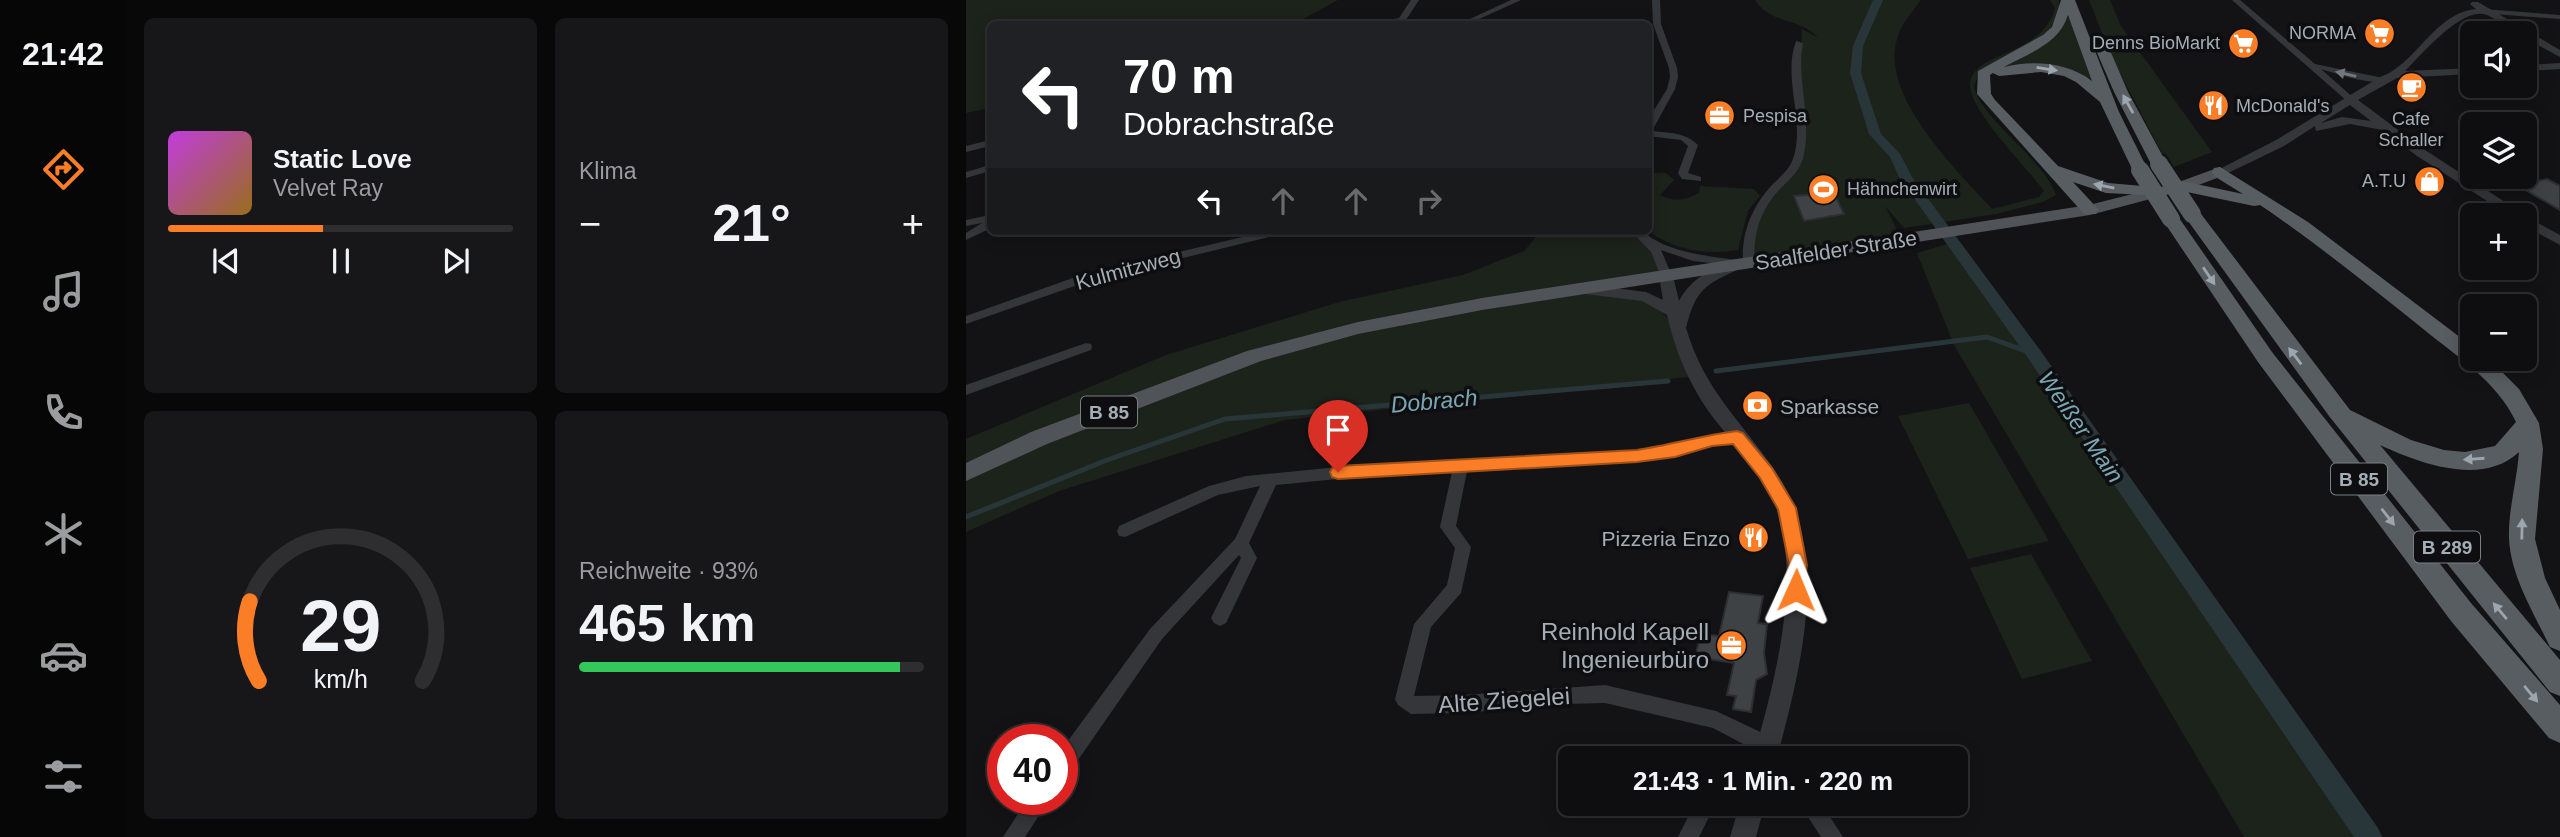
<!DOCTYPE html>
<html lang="de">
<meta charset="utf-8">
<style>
:root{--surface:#0e0e10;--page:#171719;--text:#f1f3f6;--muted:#9b9c9f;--line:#2e2e30;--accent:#fb7d25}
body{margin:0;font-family:Arial,sans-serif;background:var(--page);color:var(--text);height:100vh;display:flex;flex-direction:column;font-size:26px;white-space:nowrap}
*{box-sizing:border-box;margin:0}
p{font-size:23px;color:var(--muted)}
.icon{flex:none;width:38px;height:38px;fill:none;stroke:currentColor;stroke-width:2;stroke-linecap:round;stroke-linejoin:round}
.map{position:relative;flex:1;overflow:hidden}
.side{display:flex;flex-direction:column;gap:18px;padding:18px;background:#080809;width:840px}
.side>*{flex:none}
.hud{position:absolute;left:21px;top:21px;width:665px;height:214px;border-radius:10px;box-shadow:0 4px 18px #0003,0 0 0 2px var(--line);background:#202124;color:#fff;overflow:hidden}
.fabs{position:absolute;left:1494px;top:21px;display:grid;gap:14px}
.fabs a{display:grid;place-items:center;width:77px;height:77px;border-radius:10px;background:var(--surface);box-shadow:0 4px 18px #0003,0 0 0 2px var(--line);font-size:35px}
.speed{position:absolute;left:21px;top:724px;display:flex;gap:14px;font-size:35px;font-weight:700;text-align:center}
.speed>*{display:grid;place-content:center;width:91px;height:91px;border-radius:50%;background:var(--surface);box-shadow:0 4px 18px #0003,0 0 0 2px var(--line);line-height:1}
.speed .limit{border:10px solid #d22;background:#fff;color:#111}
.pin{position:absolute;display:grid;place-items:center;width:60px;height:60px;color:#fff;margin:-72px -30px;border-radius:50% 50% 50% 0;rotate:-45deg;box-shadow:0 0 7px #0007}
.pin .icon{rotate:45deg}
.me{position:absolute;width:77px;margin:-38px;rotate:1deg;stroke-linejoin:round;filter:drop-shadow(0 0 5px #0008)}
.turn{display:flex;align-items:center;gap:24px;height:147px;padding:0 21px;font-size:32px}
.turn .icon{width:91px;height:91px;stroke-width:2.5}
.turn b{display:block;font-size:49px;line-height:60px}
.lanes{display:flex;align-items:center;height:66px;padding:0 21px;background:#0003;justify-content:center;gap:35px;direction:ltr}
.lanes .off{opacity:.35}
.big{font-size:52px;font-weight:800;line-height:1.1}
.side .card{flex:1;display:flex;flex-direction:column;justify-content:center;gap:10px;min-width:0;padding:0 24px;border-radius:10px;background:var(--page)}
.side .dial{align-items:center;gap:0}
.dial svg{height:182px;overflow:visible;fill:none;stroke:var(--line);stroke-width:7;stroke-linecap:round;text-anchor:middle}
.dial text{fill:var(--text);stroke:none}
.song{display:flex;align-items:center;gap:21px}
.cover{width:84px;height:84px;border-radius:10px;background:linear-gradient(135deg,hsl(290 70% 55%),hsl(40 70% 35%))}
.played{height:7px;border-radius:4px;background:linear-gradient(90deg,var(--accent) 45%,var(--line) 45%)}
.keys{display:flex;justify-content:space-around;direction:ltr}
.heat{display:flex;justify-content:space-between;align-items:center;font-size:38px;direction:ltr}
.charge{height:10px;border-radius:5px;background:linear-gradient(90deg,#34c759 93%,var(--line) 0)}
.side .tiles{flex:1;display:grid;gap:18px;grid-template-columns:repeat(2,1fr)}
.trip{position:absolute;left:592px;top:746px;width:410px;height:70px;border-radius:10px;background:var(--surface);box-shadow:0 4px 18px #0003,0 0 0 2px var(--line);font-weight:800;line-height:70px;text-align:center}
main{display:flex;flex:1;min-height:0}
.menu{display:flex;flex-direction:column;width:126px;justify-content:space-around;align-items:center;background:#060606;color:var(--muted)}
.menu .icon{width:49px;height:49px}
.menu .active{color:var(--accent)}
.menu b{font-size:32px;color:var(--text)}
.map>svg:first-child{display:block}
.green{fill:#1c231b}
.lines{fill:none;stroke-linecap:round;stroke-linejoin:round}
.stream{stroke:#293639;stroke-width:5}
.canal{fill:#293639;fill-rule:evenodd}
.building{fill:#3f4245;stroke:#2d2e31;stroke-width:2}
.minor{fill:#34363a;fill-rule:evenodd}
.tertiary{fill:#34363a;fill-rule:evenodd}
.primary{fill:#505459;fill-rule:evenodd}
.trunk{fill:#585d62;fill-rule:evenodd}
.trunk-bridge{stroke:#585d62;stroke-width:18}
.oneway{fill:#9ca6ae}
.oneway2{fill:#72787e}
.route{fill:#fb7d25;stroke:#a35118;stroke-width:2}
.labels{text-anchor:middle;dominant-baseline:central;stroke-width:7;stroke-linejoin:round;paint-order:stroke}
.far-poi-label{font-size:18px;fill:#a4aeb6;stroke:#0e0e10;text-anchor:end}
.shield{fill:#0e0e10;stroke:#777e84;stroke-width:2}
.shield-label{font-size:19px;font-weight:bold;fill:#a4aeb6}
.street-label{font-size:21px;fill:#a4aeb6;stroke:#0e0e10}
.poi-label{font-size:21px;fill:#a4aeb6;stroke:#0e0e10;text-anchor:start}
.water-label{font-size:23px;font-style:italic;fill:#79a7b3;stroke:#0e0e10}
.near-poi-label{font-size:24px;fill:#a4aeb6;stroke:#0e0e10;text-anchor:end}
.near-street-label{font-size:24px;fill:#a4aeb6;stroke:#0e0e10}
</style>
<main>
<nav class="menu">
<b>21:42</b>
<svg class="icon active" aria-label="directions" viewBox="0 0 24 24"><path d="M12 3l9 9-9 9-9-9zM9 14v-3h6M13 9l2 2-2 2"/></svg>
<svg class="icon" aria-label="music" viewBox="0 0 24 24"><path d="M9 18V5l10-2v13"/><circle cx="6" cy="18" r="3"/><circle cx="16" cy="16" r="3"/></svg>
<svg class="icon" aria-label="phone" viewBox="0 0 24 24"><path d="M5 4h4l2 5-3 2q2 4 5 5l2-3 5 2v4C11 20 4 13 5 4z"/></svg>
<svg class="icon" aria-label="climate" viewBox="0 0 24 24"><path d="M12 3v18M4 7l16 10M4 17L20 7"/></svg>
<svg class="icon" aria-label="car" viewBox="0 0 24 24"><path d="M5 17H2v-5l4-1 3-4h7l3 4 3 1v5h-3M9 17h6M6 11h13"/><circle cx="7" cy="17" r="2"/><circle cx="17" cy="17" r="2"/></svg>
<svg class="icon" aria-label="filters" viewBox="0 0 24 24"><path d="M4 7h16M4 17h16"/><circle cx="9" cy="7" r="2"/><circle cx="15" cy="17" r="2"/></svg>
</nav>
<section class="side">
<div class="tiles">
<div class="card">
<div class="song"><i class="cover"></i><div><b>Static Love</b><p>Velvet Ray</p></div></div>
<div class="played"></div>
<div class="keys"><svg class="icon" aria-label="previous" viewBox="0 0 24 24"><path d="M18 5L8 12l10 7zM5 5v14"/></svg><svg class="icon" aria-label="pause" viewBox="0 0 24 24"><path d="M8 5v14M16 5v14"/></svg><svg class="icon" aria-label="next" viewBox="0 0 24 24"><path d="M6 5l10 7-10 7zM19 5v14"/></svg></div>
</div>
<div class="card"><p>Klima</p>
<div class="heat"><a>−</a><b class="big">21°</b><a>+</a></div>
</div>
<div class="card dial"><svg viewBox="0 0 100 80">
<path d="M14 69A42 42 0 1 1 86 69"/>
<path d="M14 69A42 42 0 0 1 10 34" stroke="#fb7d25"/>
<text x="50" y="56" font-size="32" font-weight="700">29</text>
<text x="50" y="72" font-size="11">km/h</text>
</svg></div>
<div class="card"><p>Reichweite · 93%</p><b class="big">465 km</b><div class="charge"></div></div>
</div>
</section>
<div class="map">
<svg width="1594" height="837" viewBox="0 0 1594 837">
<rect width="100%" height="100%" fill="#131315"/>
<path class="green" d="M0,0H372L328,24H24V108L0,113Z
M789,0H955C947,11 936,23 932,36C911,94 991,170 1026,209L1073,197L1078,191C1061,167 1000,108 1004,82C1010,50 1076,57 1089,8L1084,0H1093C1096,40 1042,56 1013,72L1008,87C1016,120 1077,158 1090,195L1077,202L1030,214L938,228L919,206L936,240L783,263L784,232L833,156L836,29L852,38C836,18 805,25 789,0Z
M1123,0H1144L1155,26L1246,152L1208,167L1200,154L1196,153L1146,58Z
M1101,17H1104L1130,81L1110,74L1033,67C1058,54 1090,45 1101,17Z
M682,173H700L708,180L694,195C708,202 719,201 733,193L734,186L788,189L794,196L782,211L772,250C741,255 708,251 683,231Z
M575,231H670L684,242L700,276L628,289L680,297L712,328L731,376L319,420L93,491L0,532V439L200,355L373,302L497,275L558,251Z
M985,243L1400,837H1278L988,345L951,253Z
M1003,403L1083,541L1002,559L932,416Z
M1065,554L1126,661L1056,679L1004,568Z"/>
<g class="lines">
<path class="stream" d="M750,371L1021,337L1068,354
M0,517L141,460L259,419L702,381"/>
<path class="canal" d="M907,0H917L897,46L895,73L915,134L934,154L946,177L1074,350L1412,828L1416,837H1388L1062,358L933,177L924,157L903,134L884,73L887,46Z"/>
</g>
<path class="building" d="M1581,179L1594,186V210L1551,185Z
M863,182L878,214L838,221L828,196L851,194L847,184Z
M763,592L797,596L792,623L801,624L798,653L801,674L790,680L785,712L767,709L770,696L761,695L768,663L729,657L735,634L753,636Z"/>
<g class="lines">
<path class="minor" d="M445,0H453L440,20L444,24L434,23L412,24L413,22L433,18Z
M545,0H555L502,24H493Z
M686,0H694L695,24L711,68L712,77L709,89L686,131C703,133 719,132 732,145L722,173L735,177V181L716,179L712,173L722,146L715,140L682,136V120L701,89L704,77L703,68L687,24Z
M1266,0H1274L1349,64L1422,79C1408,87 1371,74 1355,69L1390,100L1382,102Z
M1517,9L1594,15V19L1514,13L1513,11Z
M830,41L837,43C830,81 847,120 837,158C834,170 824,179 815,188C795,208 786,235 789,263L783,266L777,263C775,233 786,206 807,184C814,177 823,170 827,159C840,121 816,79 830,41Z
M24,140V146L0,152V146Z
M24,165V171L0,178V172Z
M24,215L23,229L0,240V233L16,223L0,226V220Z
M302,231H334L328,234L303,237L123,281L0,324V316L115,275Z
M665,231H677C698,252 742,256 770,260L776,263L770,266L727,261L695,250L706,276L704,279H696L685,252Z
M120,343L125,344L126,347L125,350L0,395V385Z
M771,432L776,433L778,437L776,441L671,461L501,471L490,526L505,547L495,593L465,627L448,696L497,695L639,685L750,711L809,739L816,751L813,758H765L768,751L781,746L747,728L639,703L600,704L497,713L445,714L432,705L429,699L448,624L481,585L489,548L474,527L486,472L392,477L310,485L283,543L291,558L260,623L254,626L248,623L245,618L275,558L273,555L196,639L103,773L96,776V749L184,629L269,539L294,486L252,495L159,537L153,536L151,531L153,526L243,486L280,476L392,465L671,451Z
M61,800H83L59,837H37Z
M729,803H750L733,837H712Z
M833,803H855L877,837H855Z"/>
<path class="tertiary" d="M1506,2H1512L1594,50V57L1559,38V33C1544,33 1535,21 1521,15C1497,5 1455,55 1439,71L1507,68V74L1431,78L1392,100L1459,150L1559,215H1543L1451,156L1417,130L1384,124L1350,131L1349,126L1318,146L1258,175H1250L1248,172L1310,140L1414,77C1450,65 1468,13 1510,9L1504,4ZM1384,105L1405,121L1376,117L1355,123Z
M1594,63V69L1559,71V65Z
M1559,216L1594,235V245L1559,226Z
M771,261L778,265L776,268C740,284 730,288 720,328C739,392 775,420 810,472C866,554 834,670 811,758H787C809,681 844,556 798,483C782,458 761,436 743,412C722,382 709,350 701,315L676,301L619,294L612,289L619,284L680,292L697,300L693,276L700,272L707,276L713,301C725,278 747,267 771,261Z
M774,803H799L790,837H764Z"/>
<path class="primary" d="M1254,167L1262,172L1259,175L1222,189L1124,215L516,310L392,334L295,361L81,444L0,481V463L65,432L281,351L392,322L516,298L1123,205L1210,183Z"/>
<path class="trunk" d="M1095,0H1109L1153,112L1182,170L1180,173H1168L1134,102L1110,82L1098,76L1075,72L1033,76L1027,73L1024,75L1025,94L1029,100L1092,166L1142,183L1200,188L1203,192L1200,196L1140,193L1107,182L1133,210L1130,214H1118L1011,94L1012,71L1077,35L1086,27ZM1102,15L1126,81C1101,62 1067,60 1038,67C1063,53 1093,44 1102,15Z
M1136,44L1143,48L1162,92L1201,164L1199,167L1193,169L1185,164L1148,92L1129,48Z
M1254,167L1342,222L1507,347V359H1522L1528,364L1553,389L1573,423L1577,449L1569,539L1579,578L1594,610V651L1584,647C1568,613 1545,577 1543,539C1542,510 1551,481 1553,452C1516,487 1453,463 1414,445L1594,660V696L1584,692L1363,416L1217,214L1226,209L1232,210L1384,410L1445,440L1478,450L1499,452L1529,446L1550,422C1531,381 1490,356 1456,328C1406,288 1356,248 1303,211L1294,205L1288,206L1216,191L1208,186L1216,181L1277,194L1248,176L1246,172L1248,168Z
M1205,214L1211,215L1306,352L1505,603L1594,705V743L1583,738L1485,621L1292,362L1196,219Z"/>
<path class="trunk-bridge" d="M1193,164L1226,214
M1174,170L1205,219"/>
</g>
<defs><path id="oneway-solid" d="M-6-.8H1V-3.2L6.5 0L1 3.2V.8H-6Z" transform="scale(1.75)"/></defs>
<g class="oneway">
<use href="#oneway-solid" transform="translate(1081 69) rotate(9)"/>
<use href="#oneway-solid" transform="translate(1162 104) rotate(-119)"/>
<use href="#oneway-solid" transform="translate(1138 186) rotate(-169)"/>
<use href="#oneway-solid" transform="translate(1243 276) rotate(56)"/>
<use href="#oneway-solid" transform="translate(1329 356) rotate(-127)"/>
<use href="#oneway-solid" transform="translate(1508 459) rotate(176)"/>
<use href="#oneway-solid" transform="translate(1422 517) rotate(52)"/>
<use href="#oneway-solid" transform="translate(1556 529) rotate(-89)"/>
<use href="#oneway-solid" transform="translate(1534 611) rotate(-130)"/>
<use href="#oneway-solid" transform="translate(1565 694) rotate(50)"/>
</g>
<use class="oneway2" href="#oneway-solid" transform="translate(1380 74) rotate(-167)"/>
<path class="route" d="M771,431L777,433L806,468L830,508L841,565L836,596L830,598L823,596L820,590L823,565L812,509L794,478L767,444L746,446L709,457L671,462L372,479L366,477L364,472L366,468L372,466L671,450C705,445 737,435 771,431Z"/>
<defs>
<symbol id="supermarket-disc" viewBox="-11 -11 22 22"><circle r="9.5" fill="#fb7d25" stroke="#0e0e10"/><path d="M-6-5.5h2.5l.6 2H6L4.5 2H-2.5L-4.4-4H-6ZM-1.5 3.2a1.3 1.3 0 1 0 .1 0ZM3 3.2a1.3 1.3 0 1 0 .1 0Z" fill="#fff"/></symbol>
<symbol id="cafe-disc" viewBox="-11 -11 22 22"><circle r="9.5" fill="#fb7d25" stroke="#0e0e10"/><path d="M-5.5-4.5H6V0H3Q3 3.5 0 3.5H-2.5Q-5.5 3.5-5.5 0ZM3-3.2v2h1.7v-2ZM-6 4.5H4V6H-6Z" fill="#fff"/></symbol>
<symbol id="restaurant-disc" viewBox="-11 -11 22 22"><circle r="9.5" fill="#fb7d25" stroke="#0e0e10"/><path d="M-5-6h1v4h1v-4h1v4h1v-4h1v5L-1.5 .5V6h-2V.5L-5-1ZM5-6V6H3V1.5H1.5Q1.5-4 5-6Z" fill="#fff"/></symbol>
<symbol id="office-disc" viewBox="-11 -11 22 22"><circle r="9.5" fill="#fb7d25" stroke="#0e0e10"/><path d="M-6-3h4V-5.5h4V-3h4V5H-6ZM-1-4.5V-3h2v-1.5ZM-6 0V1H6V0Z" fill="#fff"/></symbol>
<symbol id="shop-disc" viewBox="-11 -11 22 22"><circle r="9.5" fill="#fb7d25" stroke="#0e0e10"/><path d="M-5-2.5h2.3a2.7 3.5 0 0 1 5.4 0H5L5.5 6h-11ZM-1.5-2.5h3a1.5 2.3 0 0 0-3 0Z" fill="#fff"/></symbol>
<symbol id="stadium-disc" viewBox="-11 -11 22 22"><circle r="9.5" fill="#fb7d25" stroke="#0e0e10"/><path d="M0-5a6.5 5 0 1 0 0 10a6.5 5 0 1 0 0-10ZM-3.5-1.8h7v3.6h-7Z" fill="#fff"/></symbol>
<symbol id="bank-disc" viewBox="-11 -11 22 22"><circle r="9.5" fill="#fb7d25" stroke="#0e0e10"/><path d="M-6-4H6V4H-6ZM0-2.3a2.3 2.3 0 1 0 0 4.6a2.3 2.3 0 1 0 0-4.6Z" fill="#fff"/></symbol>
</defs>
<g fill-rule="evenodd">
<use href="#supermarket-disc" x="1396" y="16" width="35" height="35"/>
<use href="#supermarket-disc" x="1260" y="26" width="35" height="35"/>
<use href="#cafe-disc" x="1428" y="70" width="35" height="35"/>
<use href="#restaurant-disc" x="1230" y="88" width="35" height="35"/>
<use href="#office-disc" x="736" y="98" width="35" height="35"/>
<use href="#shop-disc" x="1446" y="164" width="35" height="35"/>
<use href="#stadium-disc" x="840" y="172" width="35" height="35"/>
<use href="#bank-disc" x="774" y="388" width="35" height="35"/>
<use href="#restaurant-disc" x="770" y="520" width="35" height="35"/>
<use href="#office-disc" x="748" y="628" width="35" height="35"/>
</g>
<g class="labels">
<g class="far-poi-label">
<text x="1390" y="33">NORMA</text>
<text x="1254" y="43">Denns BioMarkt</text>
<text x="1270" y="106" text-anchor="start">McDonald's</text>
<text x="777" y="116" text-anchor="start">Pespisa</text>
<text x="1445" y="119" text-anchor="middle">Cafe<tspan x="1445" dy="21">Schaller</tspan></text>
<text x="1440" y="181">A.T.U</text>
<text x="881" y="189" text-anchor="start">Hähnchenwirt</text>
</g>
<g class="shield">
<rect x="115" y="396.5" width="56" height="31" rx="5"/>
<rect x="1365" y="463.5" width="56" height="31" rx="5"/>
<rect x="1448" y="531.5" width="66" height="31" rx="5"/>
</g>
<g class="shield-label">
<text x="143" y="412">B 85</text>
<text x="1393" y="479">B 85</text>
<text x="1481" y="547">B 289</text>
</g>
<g class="street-label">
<text transform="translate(870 250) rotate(-9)">Saalfelder Straße</text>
<text transform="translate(162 269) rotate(-15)">Kulmitzweg</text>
</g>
<g class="poi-label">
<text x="814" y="406">Sparkasse</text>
<text x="764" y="538" text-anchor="end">Pizzeria Enzo</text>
</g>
<g class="water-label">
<text transform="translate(468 401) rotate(-5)">Dobrach</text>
<text transform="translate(1115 427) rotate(55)">Weißer Main</text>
</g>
<g class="near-poi-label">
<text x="743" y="631">Reinhold Kapell<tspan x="743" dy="28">Ingenieurbüro</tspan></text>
</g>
<g class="near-street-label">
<text transform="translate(538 700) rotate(-4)">Alte Ziegelei</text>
</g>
</g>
</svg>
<div class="fabs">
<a><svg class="icon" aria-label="sound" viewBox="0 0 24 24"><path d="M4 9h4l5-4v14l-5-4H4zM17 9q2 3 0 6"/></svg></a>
<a><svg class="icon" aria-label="layers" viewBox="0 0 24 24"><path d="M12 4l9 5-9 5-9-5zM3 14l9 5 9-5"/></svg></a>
<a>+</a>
<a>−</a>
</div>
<div class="speed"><div class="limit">40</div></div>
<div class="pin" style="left:372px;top:472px;background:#d93025"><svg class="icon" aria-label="arrive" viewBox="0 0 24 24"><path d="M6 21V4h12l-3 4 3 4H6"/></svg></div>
<svg class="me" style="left:830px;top:590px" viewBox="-20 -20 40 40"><path d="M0-17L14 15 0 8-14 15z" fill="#fb7d25" stroke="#fff" stroke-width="4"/></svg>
<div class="trip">21:43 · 1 Min. · 220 m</div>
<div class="hud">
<div class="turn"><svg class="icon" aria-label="left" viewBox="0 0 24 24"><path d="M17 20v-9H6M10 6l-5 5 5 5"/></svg><div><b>70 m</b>Dobrachstraße</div></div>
<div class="lanes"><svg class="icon" aria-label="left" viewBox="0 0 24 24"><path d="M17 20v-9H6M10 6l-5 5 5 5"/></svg><svg class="icon off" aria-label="ahead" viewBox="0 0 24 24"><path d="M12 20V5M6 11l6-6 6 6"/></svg><svg class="icon off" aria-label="ahead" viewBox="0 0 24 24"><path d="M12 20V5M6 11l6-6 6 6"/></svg><svg class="icon off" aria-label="right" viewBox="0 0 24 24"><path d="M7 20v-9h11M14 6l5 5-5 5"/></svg></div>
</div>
</div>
</main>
